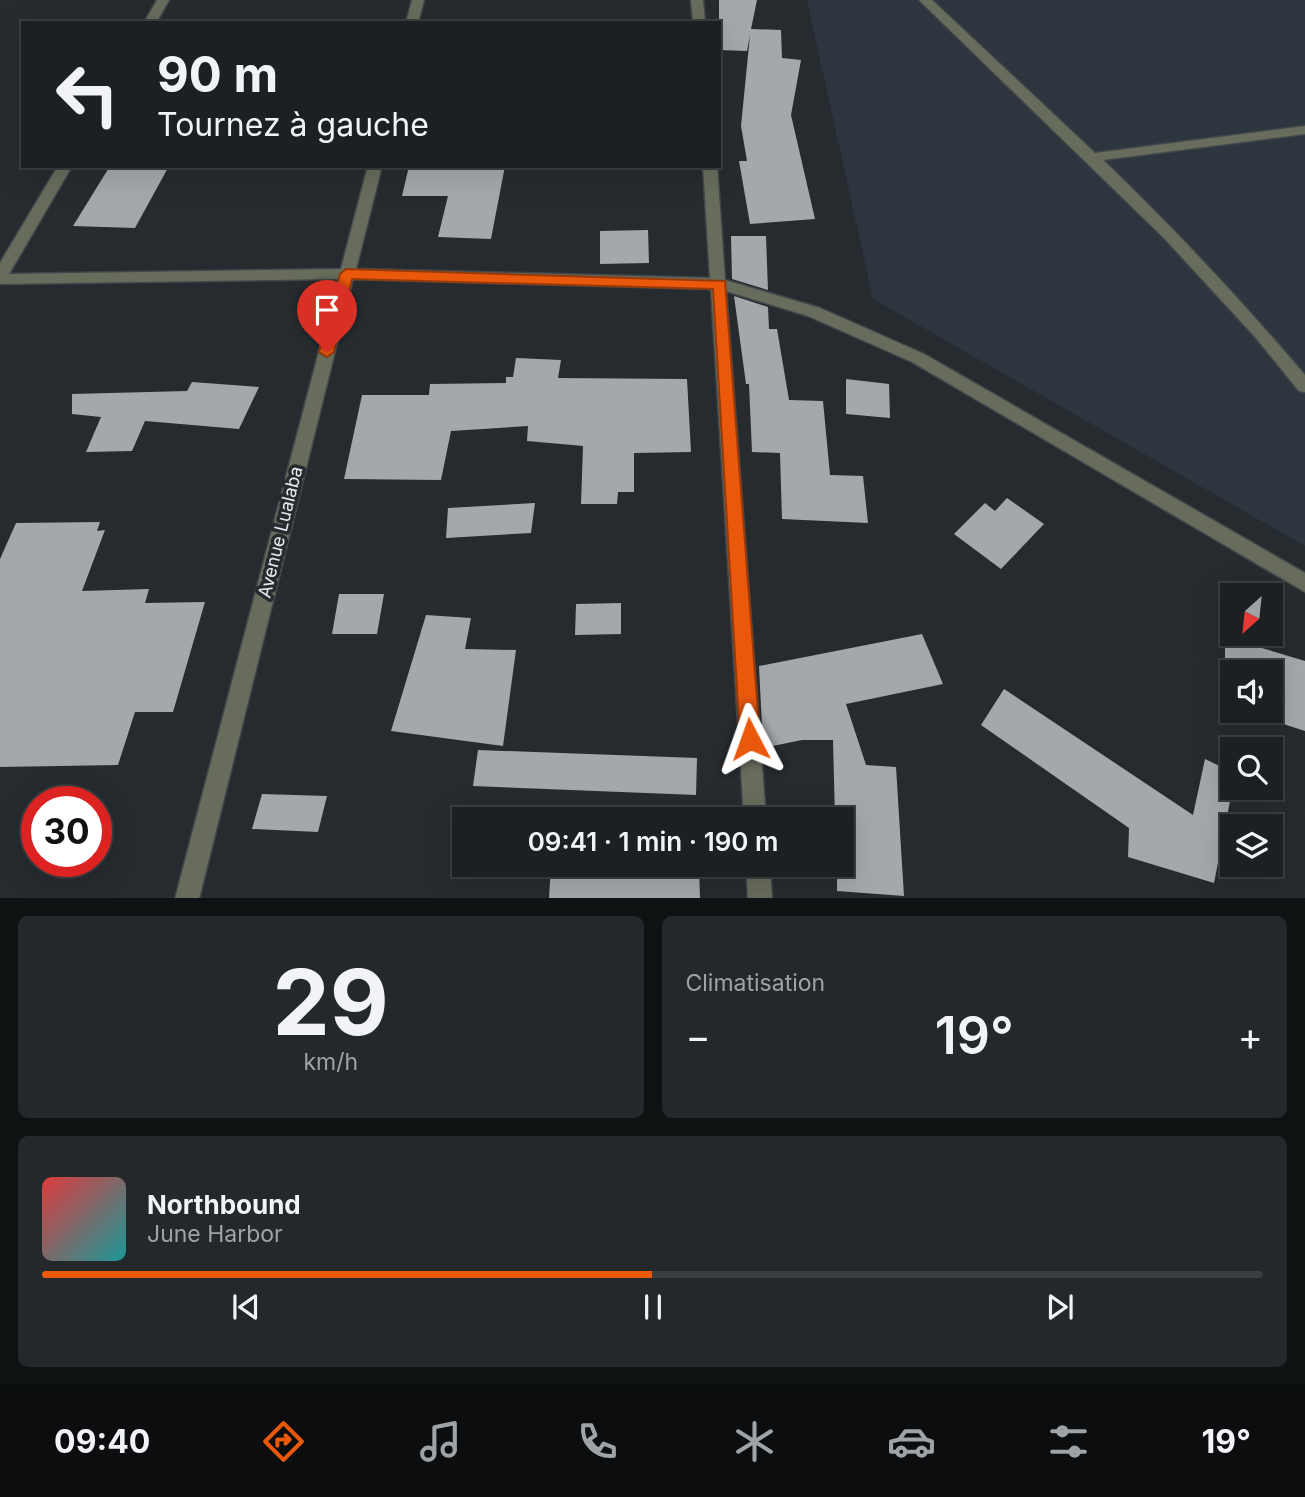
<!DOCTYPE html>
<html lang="fr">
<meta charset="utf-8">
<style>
:root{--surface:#1c2023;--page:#25282b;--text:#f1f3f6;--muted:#a0a3a6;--line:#3a3e41;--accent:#ea580c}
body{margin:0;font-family:Inter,sans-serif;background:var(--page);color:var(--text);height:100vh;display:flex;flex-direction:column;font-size:26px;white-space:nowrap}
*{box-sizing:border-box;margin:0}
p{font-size:23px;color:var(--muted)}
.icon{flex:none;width:38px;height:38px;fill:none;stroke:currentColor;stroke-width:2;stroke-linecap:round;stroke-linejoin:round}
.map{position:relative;height:898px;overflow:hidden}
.details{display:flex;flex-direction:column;gap:18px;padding:18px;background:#0f1213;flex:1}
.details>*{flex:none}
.banner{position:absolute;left:21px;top:21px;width:700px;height:147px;border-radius:0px;box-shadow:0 7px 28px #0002,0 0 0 2px var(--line);background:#1c2023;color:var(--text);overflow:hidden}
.needle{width:46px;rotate:207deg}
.tools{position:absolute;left:1220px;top:583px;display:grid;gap:14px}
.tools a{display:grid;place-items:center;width:63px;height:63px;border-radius:0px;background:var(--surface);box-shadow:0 7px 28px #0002,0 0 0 2px var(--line);font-size:35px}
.speed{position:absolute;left:21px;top:786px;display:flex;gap:14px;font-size:35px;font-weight:700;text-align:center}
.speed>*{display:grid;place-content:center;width:91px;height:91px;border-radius:50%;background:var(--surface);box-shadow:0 7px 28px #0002,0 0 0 2px var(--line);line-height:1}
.speed .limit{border:10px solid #d22;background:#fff;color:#111}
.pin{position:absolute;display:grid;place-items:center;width:60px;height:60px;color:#fff;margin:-72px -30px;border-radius:50% 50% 50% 0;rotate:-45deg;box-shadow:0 0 7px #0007}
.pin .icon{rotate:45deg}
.me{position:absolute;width:77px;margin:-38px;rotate:356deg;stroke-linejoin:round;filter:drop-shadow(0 0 5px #0008)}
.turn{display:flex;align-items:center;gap:24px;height:147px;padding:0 21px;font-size:32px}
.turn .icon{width:91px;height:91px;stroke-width:2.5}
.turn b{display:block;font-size:49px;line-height:60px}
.big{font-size:52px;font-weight:600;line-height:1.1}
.details .card{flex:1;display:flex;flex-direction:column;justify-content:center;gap:10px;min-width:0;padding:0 24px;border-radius:10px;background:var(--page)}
.details .dial{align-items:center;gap:0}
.dial b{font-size:91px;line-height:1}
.song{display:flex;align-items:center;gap:21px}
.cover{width:84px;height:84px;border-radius:10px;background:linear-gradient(135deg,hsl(0 70% 55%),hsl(180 70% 35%))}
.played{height:7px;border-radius:4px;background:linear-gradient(90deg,var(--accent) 50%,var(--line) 50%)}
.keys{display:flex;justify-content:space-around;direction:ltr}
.heat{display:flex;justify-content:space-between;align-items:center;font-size:38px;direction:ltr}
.details .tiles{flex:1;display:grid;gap:18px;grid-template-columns:1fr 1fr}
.card:last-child{grid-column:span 2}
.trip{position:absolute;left:452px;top:807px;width:402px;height:70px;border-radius:0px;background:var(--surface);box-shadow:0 7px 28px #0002,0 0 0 2px var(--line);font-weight:600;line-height:70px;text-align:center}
.tab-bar{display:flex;height:112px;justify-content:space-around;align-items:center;background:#0b0d0e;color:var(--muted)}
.tab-bar .icon{width:49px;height:49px}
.tab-bar .active{color:var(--accent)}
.tab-bar b{font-size:32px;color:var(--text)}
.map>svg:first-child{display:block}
.built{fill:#2d363f}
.building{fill:#a3a8ad}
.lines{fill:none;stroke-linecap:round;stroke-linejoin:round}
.lane-casing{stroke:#41464a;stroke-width:3}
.street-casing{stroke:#41464a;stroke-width:3}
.lane{fill:#676c5c;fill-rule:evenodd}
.street{fill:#676c5c;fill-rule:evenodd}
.route{fill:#ea580c;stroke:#983908;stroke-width:2}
.labels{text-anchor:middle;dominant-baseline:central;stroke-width:7;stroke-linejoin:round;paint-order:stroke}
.street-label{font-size:18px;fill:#e7eaed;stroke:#262b2f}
</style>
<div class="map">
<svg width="1305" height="899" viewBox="0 0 1305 899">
<rect width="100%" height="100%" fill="#262b2f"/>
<path class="built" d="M807,0H1305V546L873,299Z"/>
<path class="building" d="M719,0H757L751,29L781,30L782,58L801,60L791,115L815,219L750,224L739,161H747L741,126L750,35L747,51L719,50Z
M110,166H169L135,228L73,226Z
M409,166H505L491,239L438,237L448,196H402Z
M648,230L649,263L600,264V231Z
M731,236H766L768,290L732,279Z
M734,296L768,307L769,329H777L789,400L823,401L830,475L863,476L868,523L782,519L780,453L752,452L749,384H746Z
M516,358L561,360L558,378L687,379L691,452L634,453V492H618L617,504H581L583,446L527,441L528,426L451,431L441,480L344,479L362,395H429L430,384L506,383V377H513Z
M846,379L889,384L890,418L846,414Z
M192,382L259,387L239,429L145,421L132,451L86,452L101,417L72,414V394L187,391Z
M1007,498L1044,524L1001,569L954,534L985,503L995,511Z
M535,503L531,533L446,538L448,508Z
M100,522L97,531L105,530L82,591L149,589L145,603L205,602L173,712H135L118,765L0,767V559L16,523Z
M339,594H384L377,634H332Z
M621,603V634L575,635L576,604Z
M426,615L471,618L465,649L516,650L503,746L391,731Z
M922,634L943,684L846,704L866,765L896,767L904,896L837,891V879H774L773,864H842V819H835L833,740H802L763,748L759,666Z
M1225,637L1305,661V731L1240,710H1270V672H1232V708L1225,706Z
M1004,689L1193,815L1205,759L1232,772V791L1214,883L1128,857L1129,828L981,725Z
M478,750L697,758L696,795L473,786Z
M262,794L327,796L318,832L252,829Z
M551,864H699L700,899H549Z"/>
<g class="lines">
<defs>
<path id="lane" d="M919,0H932L1095,153L1305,126V134L1103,160C1174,228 1241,300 1305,375V392L1299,391L1256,338L1164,238Z"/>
<path id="street" d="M157,0H169L156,23H144Z
M412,0H424L418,23H406Z
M691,0H703L705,23H693Z
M58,166H72L9,274L341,269L368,166H382L356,269L710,278L703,166H717L725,280L820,308L924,354L1305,573V592L912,362L808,316L726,291L766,819H744L711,289L353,279L199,899H175L338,279L0,284V263Z
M746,864H770L772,899H748Z"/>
</defs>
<use href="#lane" class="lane-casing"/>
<use href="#street" class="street-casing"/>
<use href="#lane" class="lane"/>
<use href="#street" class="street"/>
</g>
<path class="route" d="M346,269L725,281L760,739L757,746L750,749L743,746L740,739L713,289L352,279L334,352L327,357L319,352L340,274Z"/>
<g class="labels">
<g class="street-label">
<text transform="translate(280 532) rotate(-76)">Avenue Lualaba</text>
</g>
</g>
</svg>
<div class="tools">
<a><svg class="needle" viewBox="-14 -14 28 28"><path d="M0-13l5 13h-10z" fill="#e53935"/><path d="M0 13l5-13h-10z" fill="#a0a3a6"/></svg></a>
<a><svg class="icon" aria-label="sound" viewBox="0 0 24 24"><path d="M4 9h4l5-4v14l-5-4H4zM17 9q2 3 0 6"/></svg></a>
<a><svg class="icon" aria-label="search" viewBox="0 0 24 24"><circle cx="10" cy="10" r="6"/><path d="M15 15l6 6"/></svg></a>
<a><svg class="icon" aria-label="layers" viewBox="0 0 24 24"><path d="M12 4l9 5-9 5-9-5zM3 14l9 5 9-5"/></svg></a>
</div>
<div class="speed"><div class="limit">30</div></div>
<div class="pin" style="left:327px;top:352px;background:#d93025"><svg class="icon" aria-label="arrive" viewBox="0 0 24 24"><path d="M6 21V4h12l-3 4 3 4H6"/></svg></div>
<svg class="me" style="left:750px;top:739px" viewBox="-20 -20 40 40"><path d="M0-17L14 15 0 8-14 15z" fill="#ea580c" stroke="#fff" stroke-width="4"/></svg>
<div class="trip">09:41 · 1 min · 190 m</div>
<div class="banner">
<div class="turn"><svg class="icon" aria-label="left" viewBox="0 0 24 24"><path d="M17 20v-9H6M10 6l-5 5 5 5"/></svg><div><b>90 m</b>Tournez à gauche</div></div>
</div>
</div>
<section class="details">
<div class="tiles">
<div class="card dial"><b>29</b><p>km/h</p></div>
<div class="card"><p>Climatisation</p>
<div class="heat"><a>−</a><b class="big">19°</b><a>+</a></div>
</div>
<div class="card">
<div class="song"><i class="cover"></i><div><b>Northbound</b><p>June Harbor</p></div></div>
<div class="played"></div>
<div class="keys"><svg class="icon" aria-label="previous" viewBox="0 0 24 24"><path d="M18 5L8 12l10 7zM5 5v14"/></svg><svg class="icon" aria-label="pause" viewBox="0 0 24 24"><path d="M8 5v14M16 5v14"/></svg><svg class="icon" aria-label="next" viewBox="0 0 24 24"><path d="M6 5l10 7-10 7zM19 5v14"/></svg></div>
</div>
</div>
</section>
<nav class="tab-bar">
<b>09:40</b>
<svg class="icon active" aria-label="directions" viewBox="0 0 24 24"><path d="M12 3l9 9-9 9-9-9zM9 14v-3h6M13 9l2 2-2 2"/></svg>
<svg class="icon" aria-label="music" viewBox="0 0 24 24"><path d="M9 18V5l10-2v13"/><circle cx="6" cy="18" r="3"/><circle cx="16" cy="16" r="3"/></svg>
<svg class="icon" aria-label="phone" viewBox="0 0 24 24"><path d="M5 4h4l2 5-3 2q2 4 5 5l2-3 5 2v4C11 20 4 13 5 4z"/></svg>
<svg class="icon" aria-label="climate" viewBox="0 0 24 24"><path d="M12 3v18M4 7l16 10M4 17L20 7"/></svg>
<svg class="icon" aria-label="car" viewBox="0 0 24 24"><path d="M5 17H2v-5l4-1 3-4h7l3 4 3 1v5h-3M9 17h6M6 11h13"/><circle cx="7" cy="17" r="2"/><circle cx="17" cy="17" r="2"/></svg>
<svg class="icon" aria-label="filters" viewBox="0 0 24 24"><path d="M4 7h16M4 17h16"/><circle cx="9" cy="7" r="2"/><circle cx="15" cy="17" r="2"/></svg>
<b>19°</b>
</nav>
